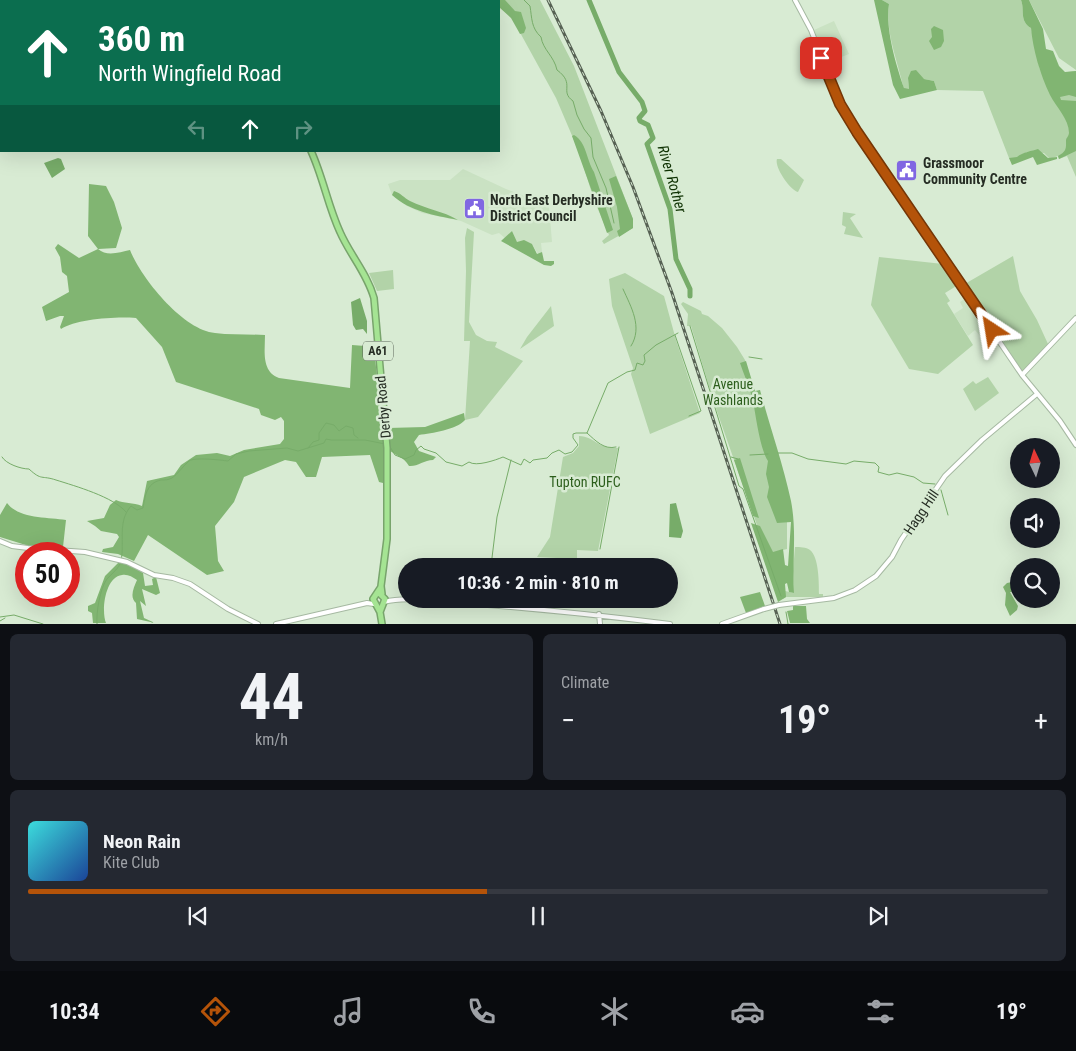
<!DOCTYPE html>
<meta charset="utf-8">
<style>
:root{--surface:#171b24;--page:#242831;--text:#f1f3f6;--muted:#9ea1a6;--line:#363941;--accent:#b45309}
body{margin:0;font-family:"Roboto Condensed",sans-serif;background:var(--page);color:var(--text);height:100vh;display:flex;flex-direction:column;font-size:19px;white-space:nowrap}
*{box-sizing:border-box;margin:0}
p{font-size:16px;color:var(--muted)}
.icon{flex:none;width:28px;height:28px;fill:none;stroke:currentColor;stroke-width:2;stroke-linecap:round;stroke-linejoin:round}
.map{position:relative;height:624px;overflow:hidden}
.panel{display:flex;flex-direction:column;gap:10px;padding:10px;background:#0d0f14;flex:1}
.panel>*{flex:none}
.banner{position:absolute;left:0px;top:0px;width:500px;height:152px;box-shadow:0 5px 20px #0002;background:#0b6e4f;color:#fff;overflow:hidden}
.needle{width:32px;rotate:356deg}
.buttons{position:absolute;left:1010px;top:438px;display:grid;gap:10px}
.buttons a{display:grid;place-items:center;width:50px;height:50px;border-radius:50%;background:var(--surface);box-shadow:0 5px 20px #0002;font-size:25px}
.speed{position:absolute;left:15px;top:542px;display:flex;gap:10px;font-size:25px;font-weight:700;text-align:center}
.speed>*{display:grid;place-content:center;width:65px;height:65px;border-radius:50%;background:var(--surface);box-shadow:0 5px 20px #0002;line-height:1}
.speed .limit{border:8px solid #d22;background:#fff;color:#111}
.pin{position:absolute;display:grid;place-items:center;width:42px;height:42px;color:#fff;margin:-21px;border-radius:10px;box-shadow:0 2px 8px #0006}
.me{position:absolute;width:55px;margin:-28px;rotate:327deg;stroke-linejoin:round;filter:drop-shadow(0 0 4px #0008)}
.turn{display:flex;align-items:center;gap:18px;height:105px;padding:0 15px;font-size:22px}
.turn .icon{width:65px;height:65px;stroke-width:2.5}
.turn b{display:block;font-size:35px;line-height:42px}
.lanes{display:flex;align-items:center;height:48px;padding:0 15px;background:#0003;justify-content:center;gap:25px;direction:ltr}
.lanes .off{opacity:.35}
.big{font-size:38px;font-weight:700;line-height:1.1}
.panel .tile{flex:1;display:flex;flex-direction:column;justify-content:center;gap:8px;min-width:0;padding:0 18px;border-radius:8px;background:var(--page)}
.panel .dial{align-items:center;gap:0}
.dial b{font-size:65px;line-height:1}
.song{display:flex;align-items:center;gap:15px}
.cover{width:60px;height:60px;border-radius:8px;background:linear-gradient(135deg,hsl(180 70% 55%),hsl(220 70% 35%))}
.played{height:5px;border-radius:2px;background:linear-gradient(90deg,var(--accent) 45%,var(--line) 45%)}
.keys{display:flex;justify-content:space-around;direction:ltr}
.heat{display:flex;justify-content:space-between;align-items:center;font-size:28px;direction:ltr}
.panel .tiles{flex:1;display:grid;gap:10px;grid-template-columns:1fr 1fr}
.tile:last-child{grid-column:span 2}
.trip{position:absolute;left:398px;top:558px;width:280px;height:50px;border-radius:25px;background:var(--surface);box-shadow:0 5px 20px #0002;font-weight:700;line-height:50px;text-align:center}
.menu{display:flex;height:80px;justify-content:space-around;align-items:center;background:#090b0e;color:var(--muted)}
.menu .icon{width:35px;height:35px}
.menu .on{color:var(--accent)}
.menu b{font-size:22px;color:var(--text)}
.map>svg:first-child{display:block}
.built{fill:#cae2c3}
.green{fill:#b2d3a8}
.forest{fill:#81b572}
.water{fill:#77ac69}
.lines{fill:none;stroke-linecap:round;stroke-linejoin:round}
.stream{stroke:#77ac69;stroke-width:1}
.river{stroke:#77ac69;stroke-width:5}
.secondary-casing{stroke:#a6b9a2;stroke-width:6}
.highway-casing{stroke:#78a46c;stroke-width:8}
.secondary{stroke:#fff;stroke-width:4}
.highway{stroke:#a5e493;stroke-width:5}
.rail-casing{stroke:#566153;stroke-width:3}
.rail{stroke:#d8ebd3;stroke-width:1;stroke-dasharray:4;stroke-linecap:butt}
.secondary-bridge-casing{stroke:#a6b9a2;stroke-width:6;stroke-linecap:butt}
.secondary-bridge{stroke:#fff;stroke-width:4}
.route-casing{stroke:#753606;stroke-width:12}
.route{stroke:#b45309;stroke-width:9}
.labels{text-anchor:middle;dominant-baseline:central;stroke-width:5;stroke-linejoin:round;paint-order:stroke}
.shield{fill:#d8ebd3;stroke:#5b6558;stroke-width:1}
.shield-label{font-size:12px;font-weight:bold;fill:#252c23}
.poi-label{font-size:14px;font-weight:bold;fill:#252c23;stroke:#d8ebd3;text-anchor:start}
.park-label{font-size:14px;fill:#2c5e1c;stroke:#d8ebd3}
.street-label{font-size:14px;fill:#252c23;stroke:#d8ebd3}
.water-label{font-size:15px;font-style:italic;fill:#0f3203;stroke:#d8ebd3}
</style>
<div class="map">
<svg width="1076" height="624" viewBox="0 0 1076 624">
<rect width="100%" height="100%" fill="#d8ebd3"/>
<path class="built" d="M834,21L849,54L826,63L814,30Z
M463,169L506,189L549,206L552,242L541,243L542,252L538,254L532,244L517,243L512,231L506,239L499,233L492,235L461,221L422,213L407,206L392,195L388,184L400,180H450Z
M966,298L988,330L981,337L975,330L968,336L954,314L963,308L960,302Z"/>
<path class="green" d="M490,0H540L574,66L633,219V228L604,244L602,241L609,235L594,200L579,152L556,98L512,18L499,7V1Z
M882,0H1021C1025,10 1019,21 1031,28L1040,70L1043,75L1076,71V177L1067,156L1059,159L1058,156L1050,159L1044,153L1027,152L1017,158H1009L983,91L937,90L934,81L924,79L908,78L909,89L905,90L903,86C897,59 885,31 889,4Z
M1029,0H1076V70L1059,58Z
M777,159H781L804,180L798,192C790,190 774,167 777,159Z
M843,212L856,214L850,218L863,238L844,234L846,227L842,225Z
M467,228L474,232L469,322L476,335L487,341L497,342L495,347L523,361L478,417L465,420L470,341H464L466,271L465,238Z
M1013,256L1020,291L1037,320L1048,344L1022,372L963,285Z
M879,257L943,264L958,285L945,293L950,301L947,303L973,345L938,374L909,369L871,305Z
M393,270L394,289L377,291L369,273Z
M625,273L664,296L676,340L700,413L650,434L631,374L633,368L612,306L609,279Z
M683,302L701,311L702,314L708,316L722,328L737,347L745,360L755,392L787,522V549L783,550L785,591L794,593L793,571L795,547C800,547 806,547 810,550C819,557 819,583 819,594H823V597H786L783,599L714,403L691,326H687L688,314L681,304Z
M551,306L554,326L520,349L527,337Z
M988,377L999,393L975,411L963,389L973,381L976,384Z
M579,436C596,437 597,449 618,448L598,551L577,550V559L537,557L550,537L563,457L573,453L579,446Z"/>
<path class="forest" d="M490,0H505L515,11L521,12L526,28L524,33L520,34L511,18L499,7V1Z
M874,0H882L889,4C885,28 896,65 904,88L909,89L908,78L911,71L916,70L924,79L934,81L937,90L900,99L893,85Z
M1021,0H1029L1043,29L1046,49L1053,51L1059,66L1065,72L1076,71V97L1069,95L1060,97L1061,100L1076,101V151L1059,159L1058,156C1067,151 1066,148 1066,140C1066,138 1069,136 1069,133C1069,119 1056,107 1050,95C1040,74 1033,50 1031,28C1019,21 1025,10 1021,0Z
M934,26L943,30L944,41L941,47L934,50L929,41L932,37L931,29Z
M574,135C587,143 586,159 594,172L613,230L607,233L572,136Z
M1038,149L1048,158L1057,157V159L1037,165L1033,157L1012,165L1009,158L1017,157C1023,152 1032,151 1038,149Z
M616,176L633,219V228L619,237L617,231L620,229L617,207L609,179Z
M89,184L106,186L114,202L122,228L116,248L98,249C107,257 120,252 130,250C141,278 183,330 215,333C230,335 248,334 265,335C265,351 261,371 279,378L350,388L352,345L365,346L367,341H373L383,428V483L379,482L370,455L322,457L316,477H306L296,462L285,460L244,477L234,502L215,526L218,561L224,571L207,575L148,535L134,561L118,554L102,552L103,549L113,547L119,537L117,534L101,531L95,526L87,521L104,518L110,505L116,500C124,504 133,502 142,506L147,481L174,475L181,465L196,455L217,453L230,456L244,450L280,444L284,439V421L281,417L275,420L261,415L259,409L176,382L162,347L136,318C117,316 76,319 61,329L60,327L64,316H60L46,321L42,307L69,292L67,276L62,272L60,257L55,248L58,244L79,258L98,249L88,236Z
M394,191C401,193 404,198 410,201C426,209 443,211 458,220C434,215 411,212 392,195Z
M512,231L517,242L524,240L532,244L537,254L542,252L544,261H554V264L551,266L544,265L501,241Z
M746,361L755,391L760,390C770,427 783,464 791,501C797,532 792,562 794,593L789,592L787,583L785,584L786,597L778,602L751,523L760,526L773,552L783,549L785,565L788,566L791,522L777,523L767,497L769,487L766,474L768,461C760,449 756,417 753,401C750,388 744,375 740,363Z
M464,413L465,420C456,430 432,433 419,435L414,442L419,451L436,457L433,460C424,460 417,467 409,466C404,457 396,456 389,450L388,428L425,427Z
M740,458L759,518L753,516L734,460Z
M7,503C19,519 47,517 66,520L63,547L29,546L0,537V515Z
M119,562L126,563L143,573L145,586L153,585L152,579L156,577L160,593L156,595L142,589L146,606L140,601L144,618L155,623L137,619L136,603C129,597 134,587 137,580C132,577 128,574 122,575C105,577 101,611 106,623H93L92,613L88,611V606L95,603L105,576Z
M1012,582L1019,588V597L1013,592H1010L1018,606L1017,610L1010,616L1005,605L1006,593L1003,587L1007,583Z
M760,592L765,606L746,613L740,597Z
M793,606H806L807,619L810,623H790L787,611L793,610Z"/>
<path class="water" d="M58,158L61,159L65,169L52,178L44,163Z
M360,298L367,321V334L363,329L356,330L353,325L351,302Z
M676,503L683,531L681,538L669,537L670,504Z"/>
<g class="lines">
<path class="stream" d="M524,0L530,6C532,18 531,28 541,37C543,50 554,56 557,70C576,84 559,91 573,101L577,115L584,129L591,138L593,157L606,188L614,223
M623,289C631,307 643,327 631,346
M690,326L739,486L743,489L781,596
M675,335L701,411L689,416
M749,357L762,359
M587,433C596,441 604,450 616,447
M389,445L395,455L405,459L414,455L416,450L421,446L424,449L436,453L446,462L462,466L469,462C476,467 496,460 503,457L521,465L524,459L530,463L533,460L547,458L552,453L559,450L565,454L572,452L578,445L573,438V434L576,433H587L608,383L627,372L635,370L637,363L643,365L645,361L644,355L656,345L678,333
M308,448L313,442L319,440V433L326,423L334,425L339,431L346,426L353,428L354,435L358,438
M778,453H792L808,459L846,464L854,461L875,463L879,467L878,472L889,475L897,473L914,477L923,483L935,484
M750,455L768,454
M2,457C6,464 21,469 29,469C42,481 41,475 56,480C75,486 114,497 126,512
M731,457L738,459
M941,490L948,515
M600,549L619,447
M491,566L497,517L511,460
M786,612L788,624
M0,617L14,615L43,624
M0,621L5,618
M97,624C96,613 100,588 107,579C112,573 119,569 121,561C125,542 117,522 131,506L137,510L143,508C145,497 146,483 161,480C165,480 168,480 172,478C178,474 183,466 189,461C194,457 221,460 228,461L236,454L249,451L287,448L298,451L324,443L326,439L331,440H365L385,444"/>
<path class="river" d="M589,0L619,72L642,102L645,111L639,118L640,121L648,125L653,138L647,144L670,209L676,259L690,289V296"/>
<defs>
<path id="secondary" d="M84,0V1
M795,0L811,30L835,92L857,132L1022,375L1060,421L1076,445
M0,118H1
M1022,375L1076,318
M0,541L12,546L28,548L85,552L127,562L154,575L173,578L190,584L228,609L258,624
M384,602C407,596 437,602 460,603C531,608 600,615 670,624
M779,605L834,598L855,590L876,576L892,557L901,540L945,476L982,440L1037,394
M599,614L600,624
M276,624L367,603L374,604
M722,624L764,609"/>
<path id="highway" d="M226,0L227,1
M311,151C323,177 328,206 340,232C350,255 367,273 374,298L387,448V539L381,586L382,594
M381,587L373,599L380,612L382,624
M380,594L385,599L380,612"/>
</defs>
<use href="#secondary" class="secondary-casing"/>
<use href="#highway" class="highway-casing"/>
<use href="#secondary" class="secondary"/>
<use href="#highway" class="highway"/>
<defs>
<path id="rail" d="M548,0L601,111L633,187L672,293L780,624"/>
</defs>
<use href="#rail" class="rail-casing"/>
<use href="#rail" class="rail"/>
<defs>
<path id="secondary-bridge" d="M764,609L779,605"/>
</defs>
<use href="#secondary-bridge" class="secondary-bridge-casing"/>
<use href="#secondary-bridge" class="secondary-bridge"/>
</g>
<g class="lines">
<defs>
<path id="route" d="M821,58L840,104L857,132L992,330"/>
</defs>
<use href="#route" class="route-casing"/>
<use href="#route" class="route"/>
</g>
<defs>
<symbol id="civic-square" viewBox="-11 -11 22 22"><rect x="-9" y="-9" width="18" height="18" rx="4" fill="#8067e2" stroke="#d8ebd3"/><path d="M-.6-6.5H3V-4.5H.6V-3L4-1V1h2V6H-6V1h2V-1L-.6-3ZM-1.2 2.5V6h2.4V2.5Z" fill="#fff"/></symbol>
</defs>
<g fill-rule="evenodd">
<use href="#civic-square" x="894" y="158" width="25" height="25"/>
<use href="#civic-square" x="462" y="196" width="25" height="25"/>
</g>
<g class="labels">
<rect class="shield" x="363" y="341.5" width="30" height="19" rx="4"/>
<g class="shield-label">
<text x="378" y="351">A61</text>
</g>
<g class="poi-label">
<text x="923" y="163">Grassmoor<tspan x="923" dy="16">Community Centre</tspan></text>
<text x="490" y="200">North East Derbyshire<tspan x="490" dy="16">District Council</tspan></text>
</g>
<g class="park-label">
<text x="733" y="384">Avenue<tspan x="733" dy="16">Washlands</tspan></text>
<text x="585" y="482">Tupton RUFC</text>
</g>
<g class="street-label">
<text transform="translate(383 407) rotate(-95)">Derby Road</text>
<text transform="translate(921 512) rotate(-56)">Hagg Hill</text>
</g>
<g class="water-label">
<text transform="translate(672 179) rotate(74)">River Rother</text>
</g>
</g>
</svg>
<div class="buttons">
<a><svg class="needle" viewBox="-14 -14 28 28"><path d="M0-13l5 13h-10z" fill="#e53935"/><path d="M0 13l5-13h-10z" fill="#9ea1a6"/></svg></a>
<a><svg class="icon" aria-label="sound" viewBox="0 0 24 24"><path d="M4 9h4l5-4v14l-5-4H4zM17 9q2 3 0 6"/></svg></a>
<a><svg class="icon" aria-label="search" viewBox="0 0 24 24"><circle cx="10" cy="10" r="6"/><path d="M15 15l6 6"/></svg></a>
</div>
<div class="speed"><div class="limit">50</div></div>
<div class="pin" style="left:821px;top:58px;background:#d93025"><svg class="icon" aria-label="arrive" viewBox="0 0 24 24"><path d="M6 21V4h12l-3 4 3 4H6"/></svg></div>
<svg class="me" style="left:992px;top:330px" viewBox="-20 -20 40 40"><path d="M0-17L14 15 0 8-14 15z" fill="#b45309" stroke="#fff" stroke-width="4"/></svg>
<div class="trip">10:36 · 2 min · 810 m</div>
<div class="banner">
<div class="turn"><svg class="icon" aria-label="ahead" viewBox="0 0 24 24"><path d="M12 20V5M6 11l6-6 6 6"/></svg><div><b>360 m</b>North Wingfield Road</div></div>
<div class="lanes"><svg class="icon off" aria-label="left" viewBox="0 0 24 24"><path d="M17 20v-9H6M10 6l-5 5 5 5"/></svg><svg class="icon" aria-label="ahead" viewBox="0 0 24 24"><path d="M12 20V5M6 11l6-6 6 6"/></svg><svg class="icon off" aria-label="right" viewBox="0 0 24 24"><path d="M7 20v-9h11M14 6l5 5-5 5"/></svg></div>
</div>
</div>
<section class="panel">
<div class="tiles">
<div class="tile dial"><b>44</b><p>km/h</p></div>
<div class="tile"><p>Climate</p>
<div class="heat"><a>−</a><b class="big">19°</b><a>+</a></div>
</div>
<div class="tile">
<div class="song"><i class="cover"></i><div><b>Neon Rain</b><p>Kite Club</p></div></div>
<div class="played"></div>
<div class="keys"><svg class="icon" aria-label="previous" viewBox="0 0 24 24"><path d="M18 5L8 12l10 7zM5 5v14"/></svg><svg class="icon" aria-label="pause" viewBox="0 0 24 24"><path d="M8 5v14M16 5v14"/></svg><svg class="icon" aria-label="next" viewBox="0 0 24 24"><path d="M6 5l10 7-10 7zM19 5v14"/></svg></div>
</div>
</div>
</section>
<nav class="menu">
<b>10:34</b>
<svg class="icon on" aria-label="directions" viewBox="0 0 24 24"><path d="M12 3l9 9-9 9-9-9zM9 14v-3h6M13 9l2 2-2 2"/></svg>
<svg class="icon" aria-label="music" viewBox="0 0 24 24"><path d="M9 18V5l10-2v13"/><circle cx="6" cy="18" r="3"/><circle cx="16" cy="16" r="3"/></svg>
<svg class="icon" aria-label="phone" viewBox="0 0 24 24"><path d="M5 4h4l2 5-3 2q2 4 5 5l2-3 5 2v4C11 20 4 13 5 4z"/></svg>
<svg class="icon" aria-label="climate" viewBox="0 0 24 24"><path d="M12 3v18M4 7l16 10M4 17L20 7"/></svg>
<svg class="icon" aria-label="car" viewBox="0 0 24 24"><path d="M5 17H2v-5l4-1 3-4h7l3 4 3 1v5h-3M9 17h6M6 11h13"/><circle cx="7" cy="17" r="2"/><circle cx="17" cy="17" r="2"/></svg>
<svg class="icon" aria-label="filters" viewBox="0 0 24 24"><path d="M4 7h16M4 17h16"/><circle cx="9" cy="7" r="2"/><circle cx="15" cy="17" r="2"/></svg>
<b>19°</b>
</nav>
